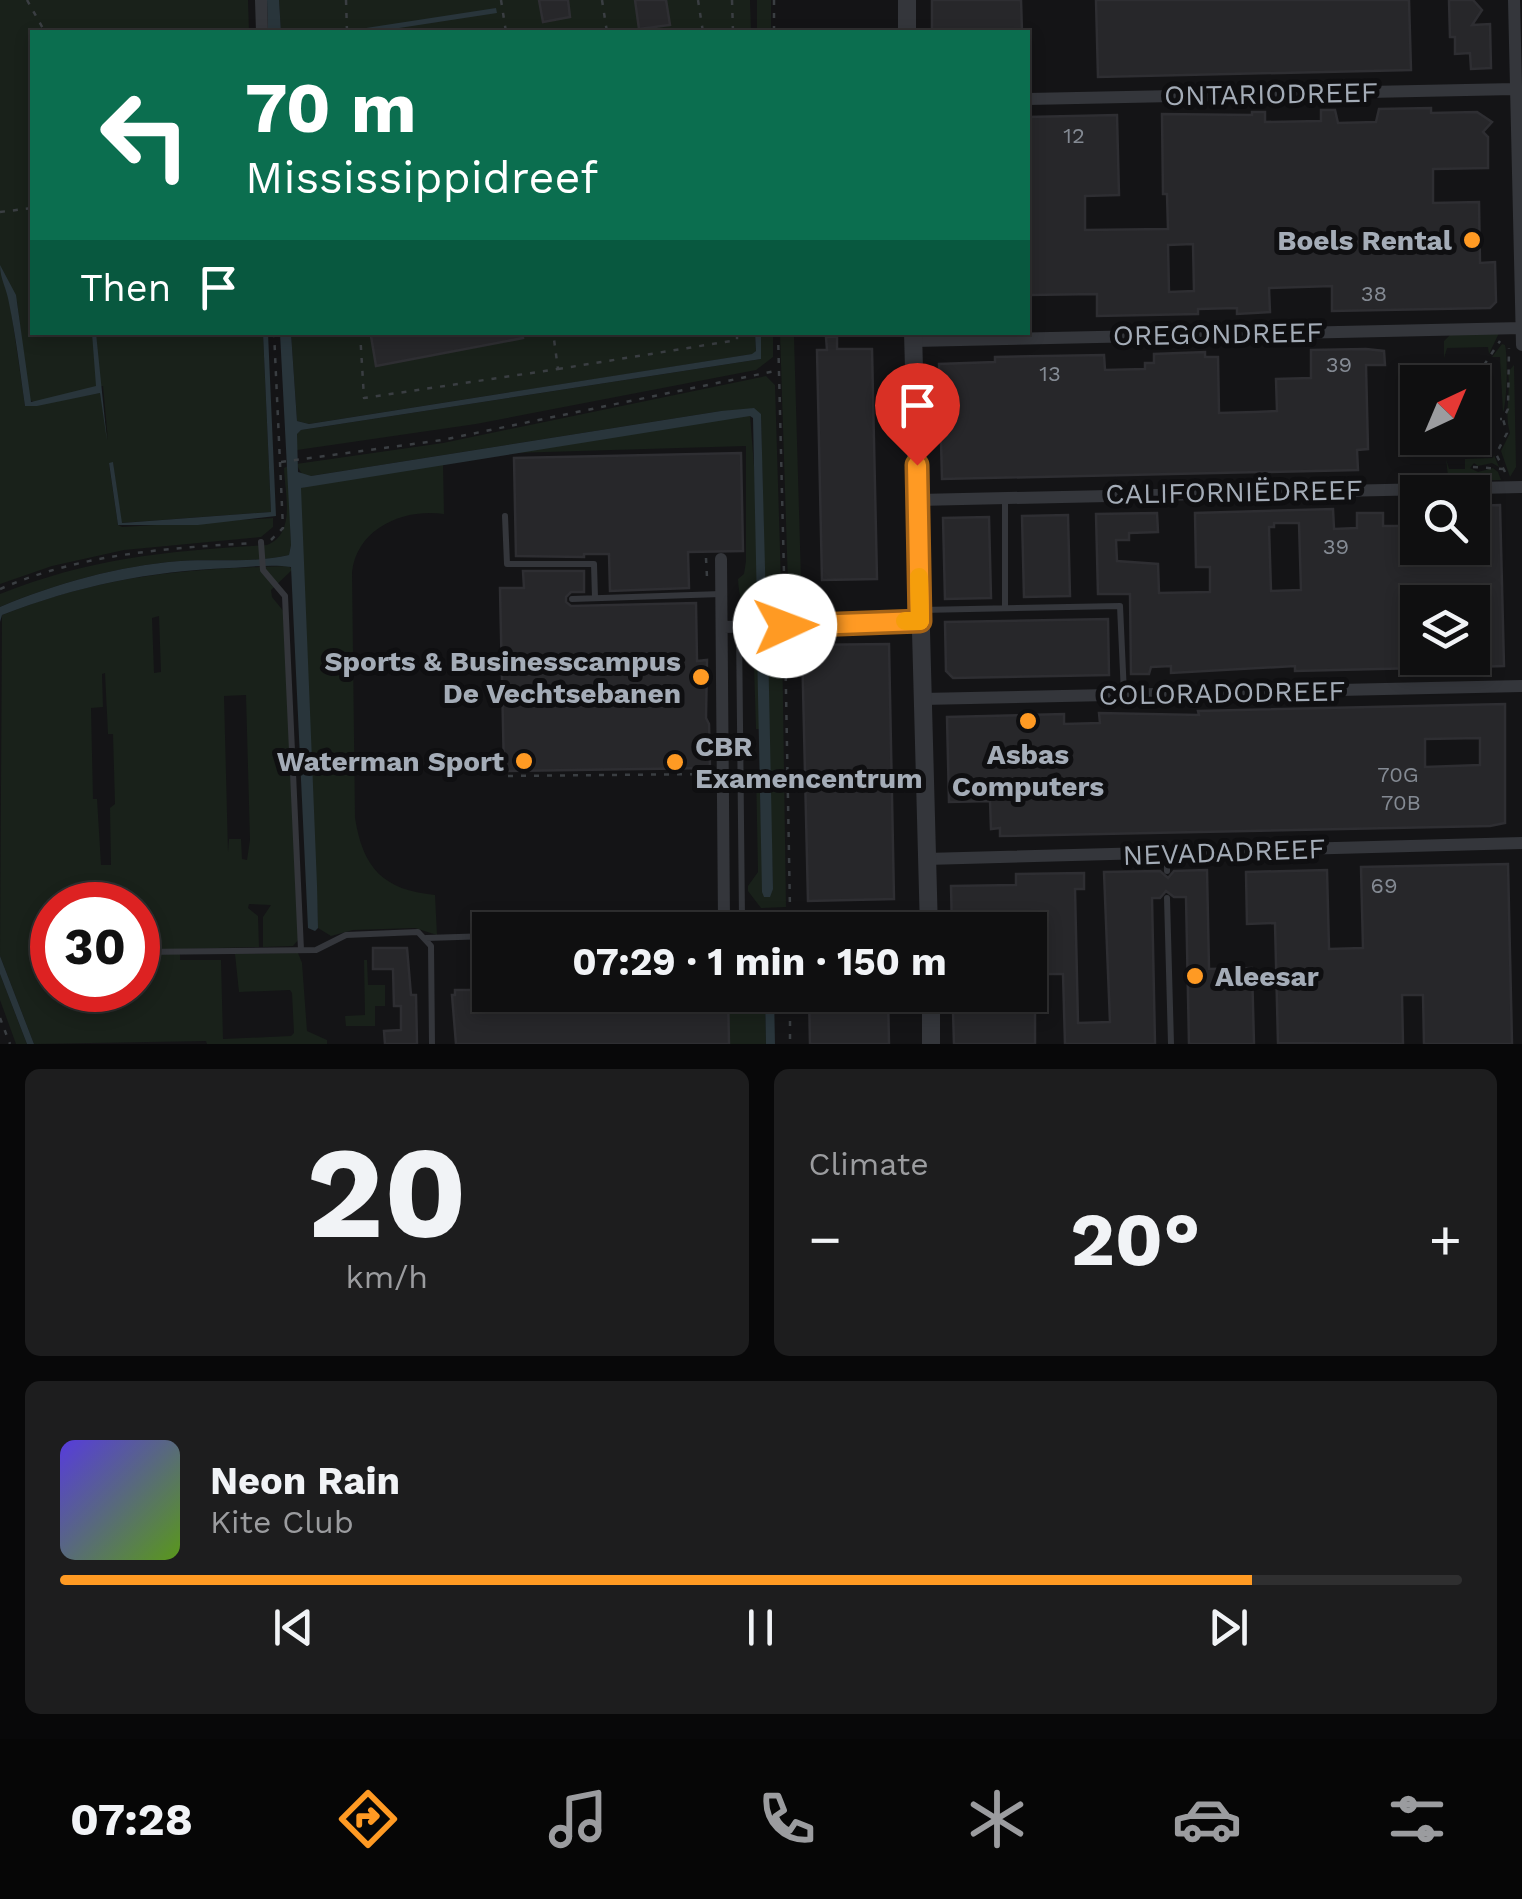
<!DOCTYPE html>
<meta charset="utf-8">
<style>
:root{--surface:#0f0f10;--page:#1d1d1e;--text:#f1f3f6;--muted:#9b9c9f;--line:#2f2f30;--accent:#ff9a23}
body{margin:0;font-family:"Work Sans",sans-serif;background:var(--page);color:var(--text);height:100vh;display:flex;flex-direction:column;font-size:38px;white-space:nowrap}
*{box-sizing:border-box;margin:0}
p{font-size:32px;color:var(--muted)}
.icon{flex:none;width:55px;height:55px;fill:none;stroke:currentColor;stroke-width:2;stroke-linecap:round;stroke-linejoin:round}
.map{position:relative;height:1044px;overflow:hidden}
.side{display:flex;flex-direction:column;gap:25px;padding:25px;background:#080809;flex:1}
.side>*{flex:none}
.hud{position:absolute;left:30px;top:30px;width:1000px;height:305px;border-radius:0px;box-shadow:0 5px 15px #0003,0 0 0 2px var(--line);background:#0b6e4f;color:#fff;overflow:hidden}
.needle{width:65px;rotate:44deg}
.fabs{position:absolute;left:1400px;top:365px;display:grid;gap:20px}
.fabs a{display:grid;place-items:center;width:90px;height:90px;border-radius:0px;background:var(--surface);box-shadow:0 5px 15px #0003,0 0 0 2px var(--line);font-size:50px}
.speed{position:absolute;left:30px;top:882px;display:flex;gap:20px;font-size:50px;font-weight:700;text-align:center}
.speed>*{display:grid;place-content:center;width:130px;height:130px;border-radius:50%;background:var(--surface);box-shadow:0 5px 15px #0003,0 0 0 2px var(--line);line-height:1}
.speed .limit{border:15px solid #d22;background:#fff;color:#111}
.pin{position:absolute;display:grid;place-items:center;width:85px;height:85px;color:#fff;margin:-102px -42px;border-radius:50% 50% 50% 0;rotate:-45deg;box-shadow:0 0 10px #0007}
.pin .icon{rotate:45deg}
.me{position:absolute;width:110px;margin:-55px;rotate:88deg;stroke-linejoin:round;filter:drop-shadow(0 0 8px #0008)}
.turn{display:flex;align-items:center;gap:35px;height:210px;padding:0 50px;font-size:45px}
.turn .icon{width:130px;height:130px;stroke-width:2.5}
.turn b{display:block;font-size:70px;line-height:85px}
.then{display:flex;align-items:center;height:95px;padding:0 50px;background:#0003;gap:20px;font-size:38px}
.big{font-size:75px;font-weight:700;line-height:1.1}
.side .card{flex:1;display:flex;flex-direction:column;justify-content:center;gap:15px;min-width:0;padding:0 35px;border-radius:15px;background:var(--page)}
.side .dial{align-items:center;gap:0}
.dial b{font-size:130px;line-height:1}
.song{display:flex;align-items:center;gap:30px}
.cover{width:120px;height:120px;border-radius:15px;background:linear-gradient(135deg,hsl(250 70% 55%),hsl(90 70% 35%))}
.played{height:10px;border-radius:5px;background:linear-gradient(90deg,var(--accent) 85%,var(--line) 85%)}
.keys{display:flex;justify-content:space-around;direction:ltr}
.heat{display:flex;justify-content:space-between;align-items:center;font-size:55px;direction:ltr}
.side .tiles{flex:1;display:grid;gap:25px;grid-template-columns:1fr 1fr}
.card:last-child{grid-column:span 2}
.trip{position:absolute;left:472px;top:912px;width:575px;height:100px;border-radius:0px;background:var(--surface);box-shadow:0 5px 15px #0003,0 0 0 2px var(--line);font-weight:700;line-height:100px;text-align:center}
.tabs{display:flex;height:160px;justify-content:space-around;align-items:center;background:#060606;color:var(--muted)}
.tabs .icon{width:70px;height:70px}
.tabs .on{color:var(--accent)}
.tabs b{font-size:45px;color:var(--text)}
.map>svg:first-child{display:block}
.green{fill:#19211a;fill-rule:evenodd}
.water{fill:#29353b}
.building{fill:#27272a;stroke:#2e2e32;stroke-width:2.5;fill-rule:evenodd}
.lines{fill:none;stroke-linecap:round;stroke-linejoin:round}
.path{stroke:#3a3e42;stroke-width:2.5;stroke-dasharray:5 8;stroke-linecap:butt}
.service{stroke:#34363b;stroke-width:6}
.minor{stroke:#34363b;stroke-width:12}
.tertiary{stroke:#34363b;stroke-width:18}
.route-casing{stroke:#a66417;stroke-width:25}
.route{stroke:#ff9a23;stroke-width:18}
.slow{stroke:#f59e0b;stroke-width:18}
.poi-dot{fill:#ff9a23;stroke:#0f0f11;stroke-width:4}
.labels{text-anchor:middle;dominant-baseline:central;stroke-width:10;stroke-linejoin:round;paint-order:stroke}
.number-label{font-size:22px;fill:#848a93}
.street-label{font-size:28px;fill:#a4acb7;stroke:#0f0f11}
.poi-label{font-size:28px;font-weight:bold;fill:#a4acb7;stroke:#0f0f11;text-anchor:end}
</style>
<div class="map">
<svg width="1522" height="1044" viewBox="0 0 1522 1044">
<rect width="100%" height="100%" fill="#141416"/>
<path class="green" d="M0,0H248L249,32H32V332L263,333L271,512L121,523L113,463L109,464L118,525L122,527L273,518V527L261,537L124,550L52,566L0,584ZM17,301L29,400L35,402L103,386L108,440L100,393L25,406L10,303Z
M279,0H750L751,32H281Z
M757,0H771V32H757Z
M755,332L756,351L753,354L309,424L297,421L291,333Z
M761,333H773V357L756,370L476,424L297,450L296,434L301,430L761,359Z
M780,333H794V337L802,615L789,616Z
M1499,333L1489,354L1488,347L1447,348L1444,358V341L1450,335Z
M1502,344L1505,345C1508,356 1507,403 1503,413L1500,357H1492Z
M1514,365L1516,467L1510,477L1501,451L1510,433C1504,414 1511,392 1508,372Z
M766,376L775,385L782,616C749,617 740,613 738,579L744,574L746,561V446L512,453L750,415L765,606L761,414L721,411L311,476H303L296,464L443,443Z
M1494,455L1499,467L1492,463L1478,466L1474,463L1470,468L1478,472L1493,468L1498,472L1501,480L1458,481L1448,476L1446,459L1449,469H1465V459L1493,458Z
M443,464L444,514C404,508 357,528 352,572L355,818C363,868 383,890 435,895L437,935L415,928L353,930L331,936L318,928L299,493L301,488L310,485Z
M288,466L291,545L289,555C255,563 215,559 180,561C118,566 57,583 0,607V594C92,557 170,551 267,545C296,534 285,494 284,468Z
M289,566L292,570L271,590L272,597L285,613L299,939L293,946L263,947V917L271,905L249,904L248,908L258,916L259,947L180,949V960H221L223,1039L291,1036L294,1033L292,993L290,990L239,992L235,954L298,953L302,963L307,1031L327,1040V1044H207L206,1041L34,1044L0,956L2,615C105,575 181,569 289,566ZM159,616L161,672L154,673L152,618ZM105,673L108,734H113L115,804L110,808L111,865H101L97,799H93L91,708L103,707L102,674ZM246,695L250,840L247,860L242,859L241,839H229L228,852L224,696ZM52,905H138V990H52Z
M782,633L786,907L761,908L748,891V886L758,872L756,770H759L764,896L773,889L769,763L759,729H756L753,634Z
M364,960H367L368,985H385V1006H375V1026H346L345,1016L365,1015Z
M0,974L27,1044H16L0,1000Z
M728,995H765L766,1044H729Z"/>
<path class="water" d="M267,0H279L281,32H268Z
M496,8L497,13L373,32H353V30Z
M0,265L16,295L31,402L96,386L92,333H96L107,441L100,393L37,406H25C20,371 16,337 9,303C7,289 0,279 0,265Z
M263,333H268L276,516L198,525H118L109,463L113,462L122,523L271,512Z
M280,333H291L297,421L309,424L752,354L756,351L755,333H761V359L301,430L297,434L298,472L311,476L721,411L754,408L761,414L766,606L757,607L753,418L750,416L301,488L317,885L318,928L315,931L308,928L291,567C272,564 249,567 229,568C150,571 77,586 2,615L0,622V607C57,583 118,566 180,561C215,559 255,563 289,555L291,545Z
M768,640L773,889L770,897H764L762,892L757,646L759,641Z
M0,956L34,1044H27L0,974Z
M765,995H774L775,1044H766Z"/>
<path class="building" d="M539,0H568L570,17L543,22Z
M635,0H666L670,25L639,29Z
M932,0H1021L1022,32H932Z
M1096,0H1409L1411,70L1098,77Z
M1449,0H1473L1482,10L1472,25L1490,24L1491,68L1471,69L1470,53L1455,54V37H1450Z
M1431,108V113L1477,112L1492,122L1483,132L1488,137V168L1433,169V203L1479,202L1480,263L1495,262L1496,302L1490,308L1332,311V286L1269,288L1270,312L1237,314V308L1198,309V314L1097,316V294L1028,295V117L1117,115L1119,195L1085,196V230L1168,229L1167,194H1163L1162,114L1252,115V112H1265V122L1321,121V110H1335L1338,123L1376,122L1379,109ZM1193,244L1194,291L1169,292L1168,245Z
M391,332H522L523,338L376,366L371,336Z
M826,337H837V349H872L877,579L822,580L817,350H827Z
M1366,349L1384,351L1385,365H1366L1368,449L1357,450L1358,470L942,479L939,364L995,362V357L1104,355L1105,370L1145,369V363H1154V354L1205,352V357H1218L1219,413L1255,412L1277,411L1276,379L1311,378V350Z
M741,453L743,551L688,552L689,588L610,591L609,554H584V557L516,556L514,458Z
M1500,505L1504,666L1472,667V602H1418V658H1462V667L1295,671V666L1171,673V666L1151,667L1149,674H1131L1130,594H1098L1096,514L1157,513L1158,532L1129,533V540H1116L1117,561L1158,564L1159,593L1210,592V567H1196L1195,513L1333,509L1334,529L1357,528V513H1383V526H1418V548H1472V506ZM1274,523H1299L1301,590L1271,591L1269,527H1274Z
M1068,515L1070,596L1024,597L1022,516Z
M989,517L991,598L945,599L943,518Z
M523,571H584V592H571L566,597V602L571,606L696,603L697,661L707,660L706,718L709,724L710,768L504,771L500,588H524Z
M1108,619L1109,675L953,678L946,671L945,622Z
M889,644L894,899L808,901L802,645Z
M1505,704V823L1490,826L1000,836V828L991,829L990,801L949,802L947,717L1064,714V724L1100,723L1099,713L1199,715L1198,711ZM1480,738V765L1425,767V739Z
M1508,864L1512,1044H1424L1423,995H1402L1403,1044L1278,1043L1275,923L1247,924L1246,872L1327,870L1329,949L1363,948L1361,867Z
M1207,870L1209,969L1252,968L1254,1044H1189L1186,897H1174L1166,891L1160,898H1152L1155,1044H1065L1063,974H1030V930H952L951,886L1016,885V874L1084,873V889H1075L1078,1023L1110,1022L1104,872L1160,871L1168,878L1174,871Z
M473,943H490V995H728L729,1044H456L452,995H455V990H474Z
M373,948H407L411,995H416L417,1044H385L384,1031L401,1030V1006H394L393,969H373Z
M809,995H888L889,1044H810Z
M1035,1009V1044H954L953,1011Z"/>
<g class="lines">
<path class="path" d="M27,0L45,32
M346,0L347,32
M501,0L506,32
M602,0L607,32
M698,0L703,32
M732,0L733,32
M774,0V32
M0,212L32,208
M360,332L364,398L558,369L553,332
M778,332L785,614
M1484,365L1500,341
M558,369L737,340V332
M1487,419H1502
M1472,425H1487
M281,462L442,440L775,371
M1473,467L1503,469
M1505,472L1496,454L1507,433L1503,419L1508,409L1509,348
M271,540L283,528L274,332
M706,558L707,577
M0,589C80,554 167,548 253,543
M785,637L790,909
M508,776L712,774
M790,995V1044
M0,1018L10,1044"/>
<path class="service" d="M505,516L507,564H594L595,598
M261,542L263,570L285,596L301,950
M572,599L721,594
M1005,608V500
M921,610L1120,606L1124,694
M739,627L742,919
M1167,854V871
M1167,898L1171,1044
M664,930L716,928L724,922
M426,938L490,936
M138,952L316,950L346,935L418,932L431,946L432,1044"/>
<path class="minor" d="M261,0L262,32
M1514,0L1522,345
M1028,99L1515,89
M914,341L1522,328
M918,500L1522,487
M721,559L724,921L929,918
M724,627L920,621
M922,699L1522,686
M926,859L1522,843"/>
<path class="tertiary" d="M907,0V32
M913,332L929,930
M931,1044V995"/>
</g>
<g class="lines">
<defs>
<path id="route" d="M785,626L920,621L917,465"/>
</defs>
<use href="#route" class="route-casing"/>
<use href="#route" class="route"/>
<path class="slow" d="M905,621H920L919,577"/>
</g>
<g class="poi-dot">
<circle cx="1472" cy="240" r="10"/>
<circle cx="701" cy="677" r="10"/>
<circle cx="1028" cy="721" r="10"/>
<circle cx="524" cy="761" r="10"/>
<circle cx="675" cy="762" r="10"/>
<circle cx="1195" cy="976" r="10"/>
</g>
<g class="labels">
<g class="number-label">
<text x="1074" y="135">12</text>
<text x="1374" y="293">38</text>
<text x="1339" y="364">39</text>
<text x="1050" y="373">13</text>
<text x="1336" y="546">39</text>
<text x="1398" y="774">70G</text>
<text x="1401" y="802">70B</text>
<text x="1384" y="885">69</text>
</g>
<g class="street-label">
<text transform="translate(1271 94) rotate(-1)">ONTARIODREEF</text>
<text transform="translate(1218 334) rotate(-1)">OREGONDREEF</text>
<text transform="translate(1234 492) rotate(-1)">CALIFORNIËDREEF</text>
<text transform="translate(1222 693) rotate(-1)">COLORADODREEF</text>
<text transform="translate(1224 852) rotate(-2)">NEVADADREEF</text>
</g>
<g class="poi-label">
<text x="1452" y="240">Boels Rental</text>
<text x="681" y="661">Sports &amp; Businesscampus<tspan x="681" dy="32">De Vechtsebanen</tspan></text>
<text x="695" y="746" text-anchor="start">CBR<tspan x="695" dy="32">Examencentrum</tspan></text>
<text x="1028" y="754" text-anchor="middle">Asbas<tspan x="1028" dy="32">Computers</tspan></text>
<text x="504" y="761">Waterman Sport</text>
<text x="1215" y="976" text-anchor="start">Aleesar</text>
</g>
</g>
</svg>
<div class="fabs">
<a><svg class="needle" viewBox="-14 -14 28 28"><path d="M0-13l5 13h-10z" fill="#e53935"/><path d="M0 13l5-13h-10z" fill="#9b9c9f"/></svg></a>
<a><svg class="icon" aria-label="search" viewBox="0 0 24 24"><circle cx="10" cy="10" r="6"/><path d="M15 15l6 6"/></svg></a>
<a><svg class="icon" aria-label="layers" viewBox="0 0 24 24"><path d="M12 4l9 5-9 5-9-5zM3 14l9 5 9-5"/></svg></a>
</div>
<div class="speed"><div class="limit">30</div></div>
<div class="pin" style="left:917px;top:465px;background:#d93025"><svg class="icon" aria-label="arrive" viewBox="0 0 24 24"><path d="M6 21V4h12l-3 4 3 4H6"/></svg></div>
<svg class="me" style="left:785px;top:626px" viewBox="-20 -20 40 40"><circle r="19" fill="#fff"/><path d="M0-13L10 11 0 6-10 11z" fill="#ff9a23"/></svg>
<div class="trip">07:29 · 1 min · 150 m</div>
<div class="hud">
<div class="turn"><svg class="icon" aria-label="left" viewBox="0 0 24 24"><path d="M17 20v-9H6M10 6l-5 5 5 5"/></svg><div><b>70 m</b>Mississippidreef</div></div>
<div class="then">Then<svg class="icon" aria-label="arrive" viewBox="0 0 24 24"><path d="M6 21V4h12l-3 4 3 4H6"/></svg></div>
</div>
</div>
<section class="side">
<div class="tiles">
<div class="card dial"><b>20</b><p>km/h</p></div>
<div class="card"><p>Climate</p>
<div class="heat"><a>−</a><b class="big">20°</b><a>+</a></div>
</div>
<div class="card">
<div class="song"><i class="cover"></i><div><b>Neon Rain</b><p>Kite Club</p></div></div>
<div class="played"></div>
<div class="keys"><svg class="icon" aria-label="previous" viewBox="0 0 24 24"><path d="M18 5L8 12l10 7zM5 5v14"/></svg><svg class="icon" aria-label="pause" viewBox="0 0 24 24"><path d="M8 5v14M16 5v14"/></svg><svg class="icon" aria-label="next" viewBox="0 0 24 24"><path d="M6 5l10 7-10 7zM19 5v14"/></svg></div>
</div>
</div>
</section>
<nav class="tabs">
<b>07:28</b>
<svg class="icon on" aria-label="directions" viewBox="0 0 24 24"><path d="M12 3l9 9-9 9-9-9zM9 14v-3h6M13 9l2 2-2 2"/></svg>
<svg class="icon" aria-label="music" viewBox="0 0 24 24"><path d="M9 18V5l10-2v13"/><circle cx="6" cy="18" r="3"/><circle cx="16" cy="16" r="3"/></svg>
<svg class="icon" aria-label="phone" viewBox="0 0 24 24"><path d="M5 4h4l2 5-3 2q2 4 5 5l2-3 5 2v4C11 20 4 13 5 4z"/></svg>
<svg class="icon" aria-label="climate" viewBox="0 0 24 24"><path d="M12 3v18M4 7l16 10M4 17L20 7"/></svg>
<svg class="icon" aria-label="car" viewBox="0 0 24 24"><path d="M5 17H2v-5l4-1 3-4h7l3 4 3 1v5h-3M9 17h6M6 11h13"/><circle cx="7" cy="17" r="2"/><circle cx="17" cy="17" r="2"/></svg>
<svg class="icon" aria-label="filters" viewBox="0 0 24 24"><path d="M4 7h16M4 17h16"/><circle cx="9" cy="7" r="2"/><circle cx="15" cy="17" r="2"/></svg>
</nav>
